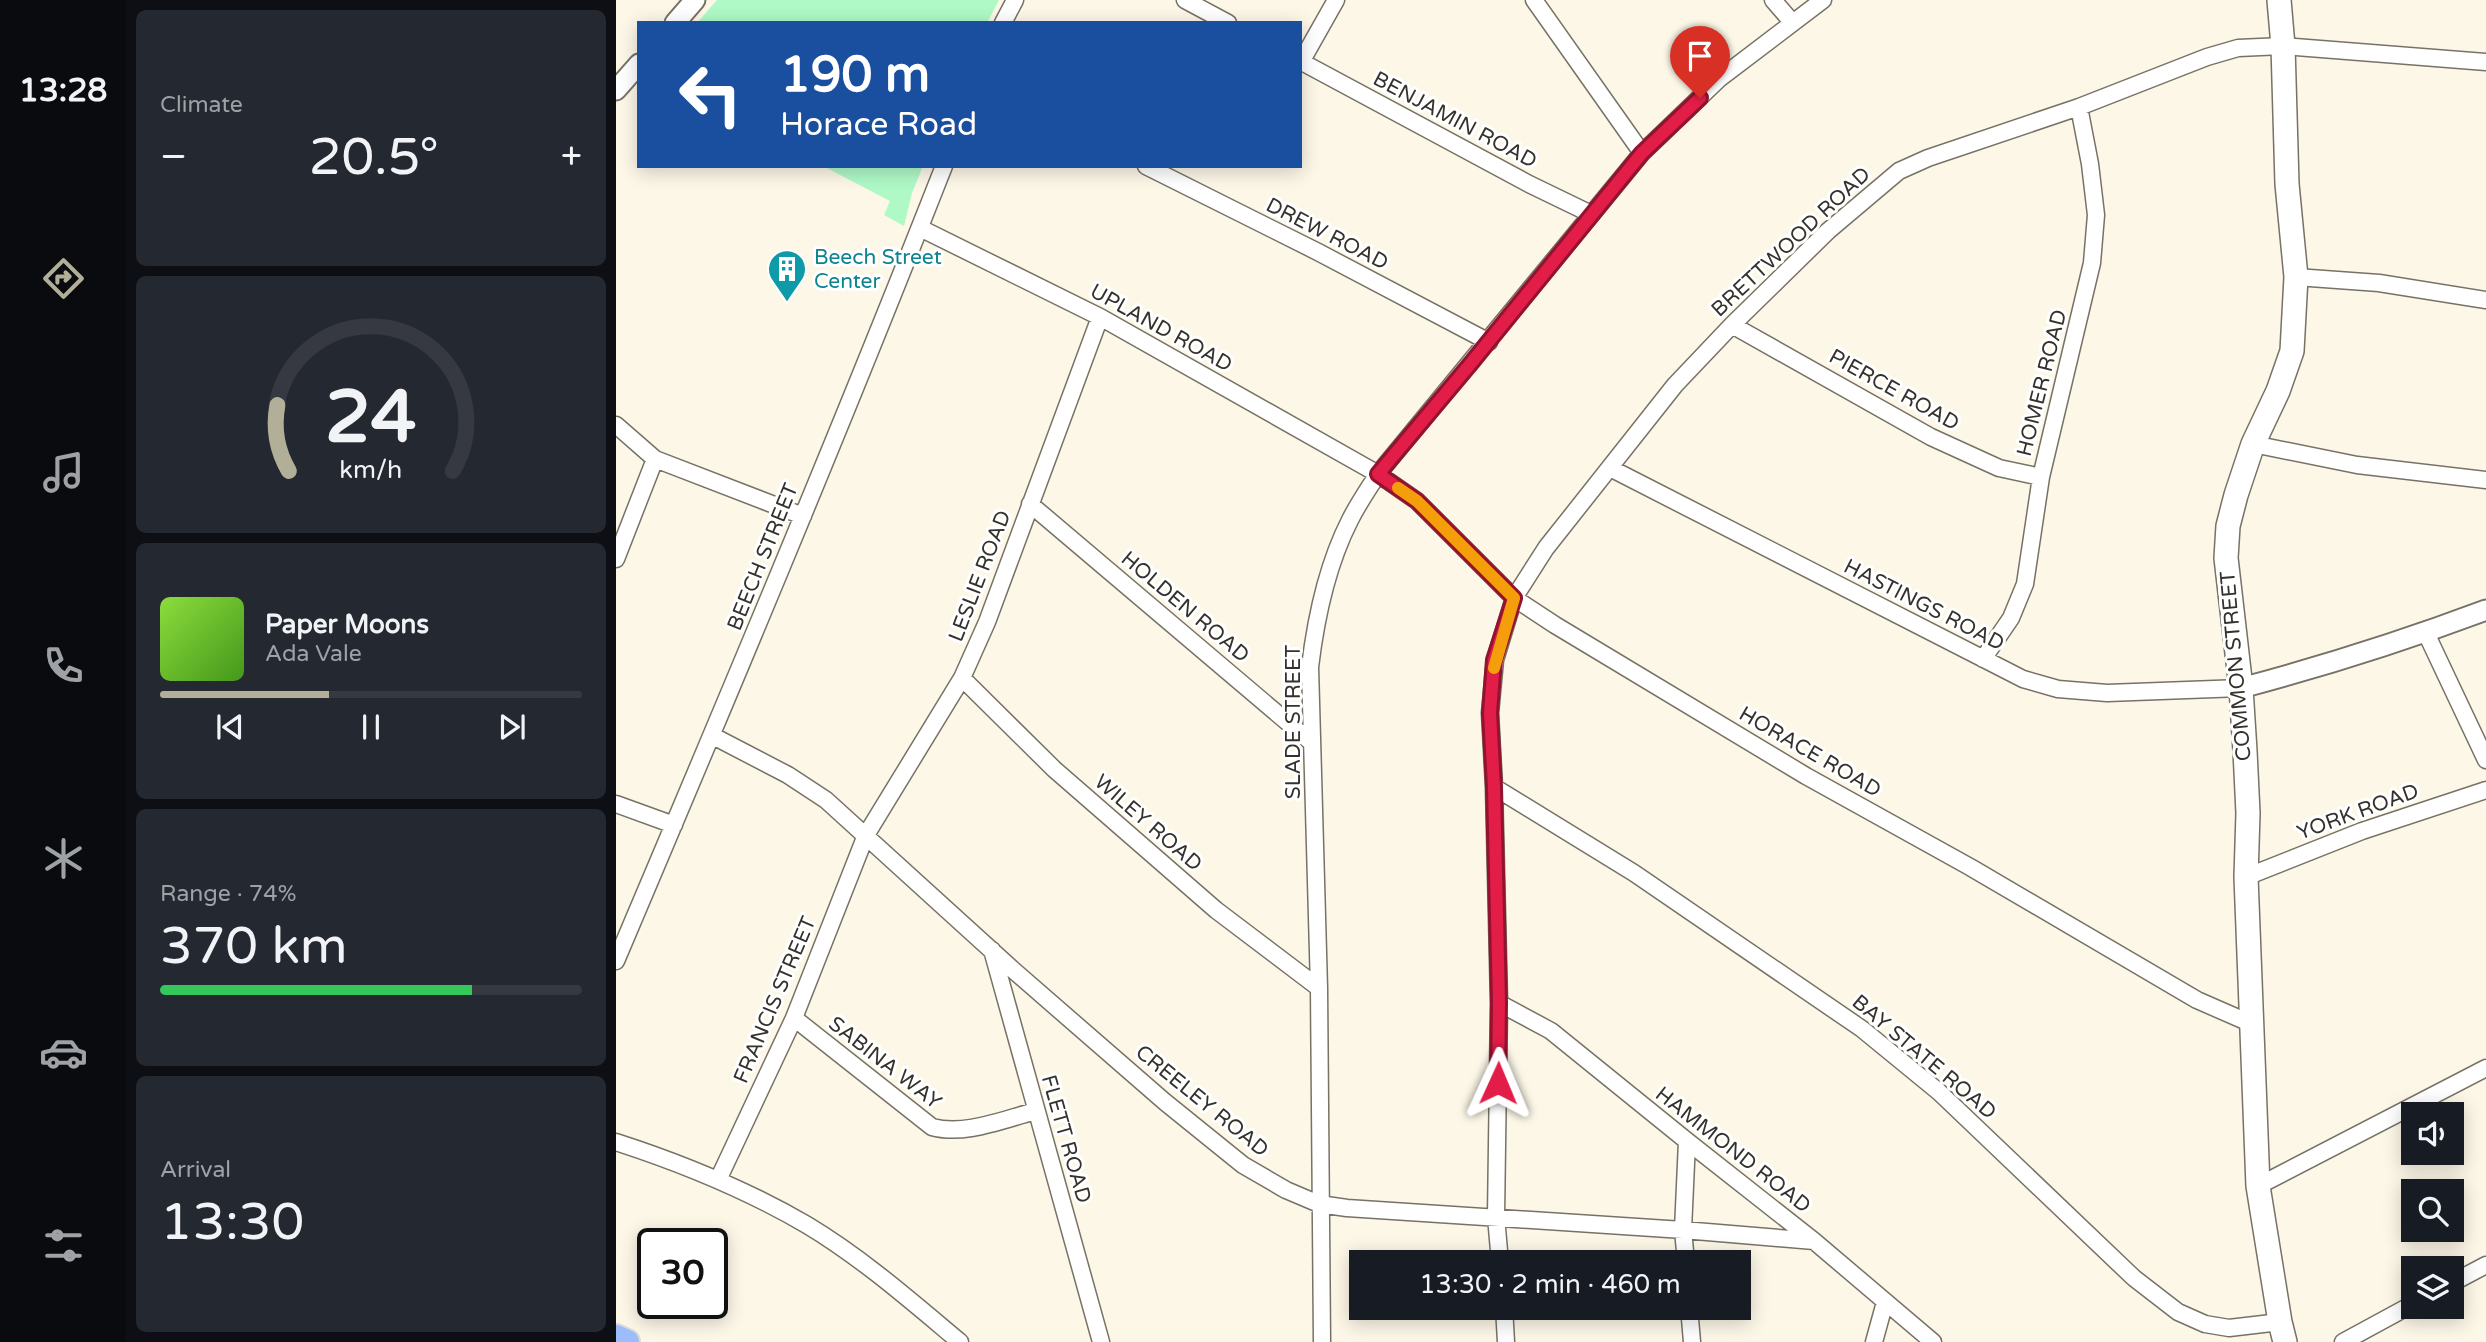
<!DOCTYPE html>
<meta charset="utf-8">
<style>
:root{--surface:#171b24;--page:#242831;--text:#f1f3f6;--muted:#9ea1a6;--line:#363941;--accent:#b2af99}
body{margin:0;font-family:"Varela Round",sans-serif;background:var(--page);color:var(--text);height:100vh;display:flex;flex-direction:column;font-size:26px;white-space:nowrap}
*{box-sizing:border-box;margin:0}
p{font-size:23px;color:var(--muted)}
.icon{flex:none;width:38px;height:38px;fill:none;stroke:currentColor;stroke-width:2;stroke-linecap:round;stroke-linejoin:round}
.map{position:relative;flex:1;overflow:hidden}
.panel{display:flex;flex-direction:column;gap:10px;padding:10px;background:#0d0f14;width:490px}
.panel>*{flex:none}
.guide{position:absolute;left:21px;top:21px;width:665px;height:147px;border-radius:0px;box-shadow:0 4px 18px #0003;background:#1a4fa0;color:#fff;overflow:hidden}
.buttons{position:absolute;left:1785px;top:1102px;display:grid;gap:14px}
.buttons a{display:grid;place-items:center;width:63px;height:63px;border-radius:0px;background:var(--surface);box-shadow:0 4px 18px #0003;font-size:35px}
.speed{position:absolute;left:21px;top:1228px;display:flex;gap:14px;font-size:35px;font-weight:700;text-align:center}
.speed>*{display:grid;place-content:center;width:91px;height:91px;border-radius:50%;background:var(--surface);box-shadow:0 4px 18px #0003;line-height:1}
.speed .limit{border:4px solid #111;border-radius:10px;background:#fff;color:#111}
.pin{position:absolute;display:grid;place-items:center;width:60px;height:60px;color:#fff;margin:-72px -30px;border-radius:50% 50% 50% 0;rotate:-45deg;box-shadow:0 0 7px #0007}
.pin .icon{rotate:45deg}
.me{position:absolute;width:77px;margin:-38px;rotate:1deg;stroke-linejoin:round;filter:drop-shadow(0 0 5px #0008)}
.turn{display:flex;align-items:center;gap:24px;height:147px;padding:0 28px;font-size:32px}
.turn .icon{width:91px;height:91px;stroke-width:2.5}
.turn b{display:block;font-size:49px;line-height:60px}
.big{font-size:52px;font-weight:600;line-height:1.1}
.panel .card{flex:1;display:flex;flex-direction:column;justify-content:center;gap:10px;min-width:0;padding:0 24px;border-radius:10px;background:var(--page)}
.panel .dial{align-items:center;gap:0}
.dial svg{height:182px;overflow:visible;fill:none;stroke:var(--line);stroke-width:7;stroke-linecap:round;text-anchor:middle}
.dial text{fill:var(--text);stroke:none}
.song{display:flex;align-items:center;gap:21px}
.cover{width:84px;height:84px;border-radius:10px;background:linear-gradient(135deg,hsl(90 70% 55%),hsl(100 70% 35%))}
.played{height:7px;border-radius:4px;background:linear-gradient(90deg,var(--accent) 40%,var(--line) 40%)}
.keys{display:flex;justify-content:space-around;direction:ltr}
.heat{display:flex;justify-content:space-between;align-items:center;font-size:38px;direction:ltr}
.charge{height:10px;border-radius:5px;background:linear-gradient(90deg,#34c759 74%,var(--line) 0)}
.trip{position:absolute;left:733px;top:1250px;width:402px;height:70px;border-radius:0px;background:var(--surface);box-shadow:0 4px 18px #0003;font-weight:600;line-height:70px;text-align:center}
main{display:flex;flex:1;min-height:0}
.tabs{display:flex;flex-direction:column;width:126px;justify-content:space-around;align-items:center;background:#090b0e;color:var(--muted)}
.tabs .icon{width:49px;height:49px}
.tabs .active{color:var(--accent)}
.tabs b{font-size:32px;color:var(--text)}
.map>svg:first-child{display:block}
.green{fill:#aff9c7}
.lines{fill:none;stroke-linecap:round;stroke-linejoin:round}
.minor-casing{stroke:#777265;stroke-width:19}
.tertiary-casing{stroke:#777265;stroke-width:23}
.secondary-casing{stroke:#777265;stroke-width:26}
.primary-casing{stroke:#dadad9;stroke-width:28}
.minor{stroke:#fff;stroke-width:16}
.tertiary{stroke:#fff;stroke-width:19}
.secondary{stroke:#fff;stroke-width:23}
.primary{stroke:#9bbdfb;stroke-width:24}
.route-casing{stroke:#92132f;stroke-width:18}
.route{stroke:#e11d48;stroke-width:12}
.slow{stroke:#f59e0b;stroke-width:12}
.labels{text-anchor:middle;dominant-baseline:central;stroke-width:6;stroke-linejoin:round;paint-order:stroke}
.street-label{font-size:21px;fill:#34322d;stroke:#fff}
.culture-label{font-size:21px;fill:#0d838f;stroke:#fff;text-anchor:start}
</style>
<main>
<nav class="tabs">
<b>13:28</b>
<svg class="icon active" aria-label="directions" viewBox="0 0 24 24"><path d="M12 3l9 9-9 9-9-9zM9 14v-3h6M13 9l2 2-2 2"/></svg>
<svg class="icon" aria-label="music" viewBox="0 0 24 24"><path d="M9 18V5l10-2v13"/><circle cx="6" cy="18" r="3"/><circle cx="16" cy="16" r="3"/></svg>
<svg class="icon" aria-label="phone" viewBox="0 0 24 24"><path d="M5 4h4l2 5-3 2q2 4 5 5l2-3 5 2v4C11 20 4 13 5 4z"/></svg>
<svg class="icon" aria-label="climate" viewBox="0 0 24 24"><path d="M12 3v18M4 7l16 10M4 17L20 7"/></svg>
<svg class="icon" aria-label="car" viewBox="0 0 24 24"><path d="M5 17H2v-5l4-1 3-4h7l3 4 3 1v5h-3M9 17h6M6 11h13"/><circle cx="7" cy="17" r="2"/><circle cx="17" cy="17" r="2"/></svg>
<svg class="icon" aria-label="filters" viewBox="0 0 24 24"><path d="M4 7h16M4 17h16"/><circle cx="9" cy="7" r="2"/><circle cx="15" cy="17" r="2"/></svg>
</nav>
<section class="panel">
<div class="card"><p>Climate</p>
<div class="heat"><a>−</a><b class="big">20.5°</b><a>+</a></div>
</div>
<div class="card dial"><svg viewBox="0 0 100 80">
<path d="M14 69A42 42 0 1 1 86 69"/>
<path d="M14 69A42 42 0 0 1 9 40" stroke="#b2af99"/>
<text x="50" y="56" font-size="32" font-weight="700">24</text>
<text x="50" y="72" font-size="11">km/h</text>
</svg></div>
<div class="card">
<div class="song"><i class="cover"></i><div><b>Paper Moons</b><p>Ada Vale</p></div></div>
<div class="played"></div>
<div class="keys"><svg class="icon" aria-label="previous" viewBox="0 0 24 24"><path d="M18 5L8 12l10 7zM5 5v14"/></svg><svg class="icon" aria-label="pause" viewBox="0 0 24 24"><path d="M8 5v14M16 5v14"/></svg><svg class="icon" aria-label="next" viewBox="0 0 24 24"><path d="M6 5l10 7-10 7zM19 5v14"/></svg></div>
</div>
<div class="card"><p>Range · 74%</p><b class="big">370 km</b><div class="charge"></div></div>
<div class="card"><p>Arrival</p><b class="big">13:30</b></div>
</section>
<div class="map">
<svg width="1870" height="1342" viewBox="0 0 1870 1342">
<rect width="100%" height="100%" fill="#fcf7e7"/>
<path class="green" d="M101,0H383L371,23H81Z
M207,166H307L296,193L288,226L268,215L274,201Z"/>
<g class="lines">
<defs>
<path id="minor" d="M569,0L612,23
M918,0L1026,153
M1157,0L1176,22
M387,23L399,0
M684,61L913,184L975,214
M685,62L720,0
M530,166L702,252L873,342
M304,228L484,317L762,474L801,501L898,598L939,625L1190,776L1354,867L1581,1000L1636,1024
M1680,277L1763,283L1870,300
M1116,325L1315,437L1383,468L1425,477
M0,425L39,459L187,516
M1637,444L1741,465L1870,480
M994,468L1407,679L1442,689L1491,693L1625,688
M414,504L696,743
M0,559L39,459
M1810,633L1870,760
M1367,659L1395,618L1409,584L1425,477L1476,263L1480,215L1474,164L1463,107
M346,678L438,769L600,910L703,988
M97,736L172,775L210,800L396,969L549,1102L627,1165L670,1190L703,1204L731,1208L1067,1230L1198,1241
M878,787L1018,873L1246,1029L1323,1092L1518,1278L1562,1312L1589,1324L1613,1328L1664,1322
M0,804L58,825
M1630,877L1746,831L1870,790
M376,950L485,1342
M0,961C112,697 223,433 328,166
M883,1003L935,1031L1071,1141L1198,1241L1317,1342
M178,1018L316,1127C349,1136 388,1119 420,1111
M0,1142C65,1163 131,1190 191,1225C246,1258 295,1301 344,1342
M102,1180L178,1018L250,835L346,678L371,622L484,317
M1642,1186L1870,1068
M884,1262L880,1217L883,1003L878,787L874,713L879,660L898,598L930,548L1059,385L1116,325L1212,231L1283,171L1312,158L1463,107L1591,57L1622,48L1667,46L1870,62
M1070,1262L1067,1230L1071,1141
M1836,1283L1870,1265
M888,1307L890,1342
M1073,1307L1076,1342
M706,1342L703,988L694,667C700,617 711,565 734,520C742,504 752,489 762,474L1026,153L1103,79L1207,0
M1258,1342L1269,1302
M1727,1342L1797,1304"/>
<path id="tertiary" d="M59,23L79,0
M0,90L23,64
M1625,688C1708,666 1790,640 1870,610"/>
<path id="secondary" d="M1663,0L1667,46L1671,184L1680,277L1676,351L1662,391L1637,444L1620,495L1612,526L1610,558L1625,688L1629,751L1632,813L1630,877L1642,1186L1664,1322L1669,1342"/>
<path id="primary" d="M0,1337L11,1342"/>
</defs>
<use href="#minor" class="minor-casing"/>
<use href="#tertiary" class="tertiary-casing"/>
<use href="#secondary" class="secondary-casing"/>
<use href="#primary" class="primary-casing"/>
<use href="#minor" class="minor"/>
<use href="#tertiary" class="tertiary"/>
<use href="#secondary" class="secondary"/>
<use href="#primary" class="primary"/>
</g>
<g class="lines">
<defs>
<path id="route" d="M882,1083L883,1003L878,787L874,713L878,660L898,598L801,501L762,474L856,362L1026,153L1084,98"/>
</defs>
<use href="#route" class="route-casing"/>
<use href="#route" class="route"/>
<path class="slow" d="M782,488L801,501L898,598L878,668"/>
</g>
<defs>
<symbol id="building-pin" viewBox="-11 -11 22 30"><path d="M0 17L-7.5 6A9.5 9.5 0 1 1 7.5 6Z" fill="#0f9aa8" stroke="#fff"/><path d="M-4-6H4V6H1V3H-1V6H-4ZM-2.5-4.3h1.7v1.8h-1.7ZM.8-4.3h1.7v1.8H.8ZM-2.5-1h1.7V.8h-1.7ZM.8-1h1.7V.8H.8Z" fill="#fff"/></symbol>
</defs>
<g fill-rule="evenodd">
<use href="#building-pin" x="149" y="247" width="44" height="60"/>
</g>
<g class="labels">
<g class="street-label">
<text transform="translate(839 120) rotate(28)">BENJAMIN ROAD</text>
<text transform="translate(711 234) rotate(27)">DREW ROAD</text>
<text transform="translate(1175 242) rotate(-43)">BRETTWOOD ROAD</text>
<text transform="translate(545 328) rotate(29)">UPLAND ROAD</text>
<text transform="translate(1426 383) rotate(-76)">HOMER ROAD</text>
<text transform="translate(1278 390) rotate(29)">PIERCE ROAD</text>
<text transform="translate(147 557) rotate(-68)">BEECH STREET</text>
<text transform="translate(364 576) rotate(-69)">LESLIE ROAD</text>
<text transform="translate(1308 605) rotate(27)">HASTINGS ROAD</text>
<text transform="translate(569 607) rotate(40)">HOLDEN ROAD</text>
<text transform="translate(1620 666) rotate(-95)">COMMON STREET</text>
<text transform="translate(677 722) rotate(-90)">SLADE STREET</text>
<text transform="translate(1194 752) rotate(30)">HORACE ROAD</text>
<text transform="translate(1742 812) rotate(-20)">YORK ROAD</text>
<text transform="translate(532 823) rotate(41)">WILEY ROAD</text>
<text transform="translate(159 1000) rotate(-67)">FRANCIS STREET</text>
<text transform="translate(1308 1057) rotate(40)">BAY STATE ROAD</text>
<text transform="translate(269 1063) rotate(38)">SABINA WAY</text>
<text transform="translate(586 1101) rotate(39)">CREELEY ROAD</text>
<text transform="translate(450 1139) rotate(74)">FLETT ROAD</text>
<text transform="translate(1117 1150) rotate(38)">HAMMOND ROAD</text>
</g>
<g class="culture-label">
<text x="198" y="257">Beech Street<tspan x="198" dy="24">Center</tspan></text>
</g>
</g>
</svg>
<div class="buttons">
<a><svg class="icon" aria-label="sound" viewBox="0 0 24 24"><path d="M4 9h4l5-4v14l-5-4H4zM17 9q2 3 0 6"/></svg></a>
<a><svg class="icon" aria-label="search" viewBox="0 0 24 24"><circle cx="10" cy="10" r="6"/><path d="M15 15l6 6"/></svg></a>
<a><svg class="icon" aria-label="layers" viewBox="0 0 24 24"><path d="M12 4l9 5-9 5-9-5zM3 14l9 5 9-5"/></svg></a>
</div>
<div class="speed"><div class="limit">30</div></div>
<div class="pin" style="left:1084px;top:98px;background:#d93025"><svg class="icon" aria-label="arrive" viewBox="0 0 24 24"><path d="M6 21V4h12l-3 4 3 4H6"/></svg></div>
<svg class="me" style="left:882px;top:1083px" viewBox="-20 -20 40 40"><path d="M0-17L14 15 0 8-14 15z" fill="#e11d48" stroke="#fff" stroke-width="4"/></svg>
<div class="trip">13:30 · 2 min · 460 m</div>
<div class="guide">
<div class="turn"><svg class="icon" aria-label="left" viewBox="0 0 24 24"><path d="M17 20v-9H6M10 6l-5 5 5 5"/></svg><div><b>190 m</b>Horace Road</div></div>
</div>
</div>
</main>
